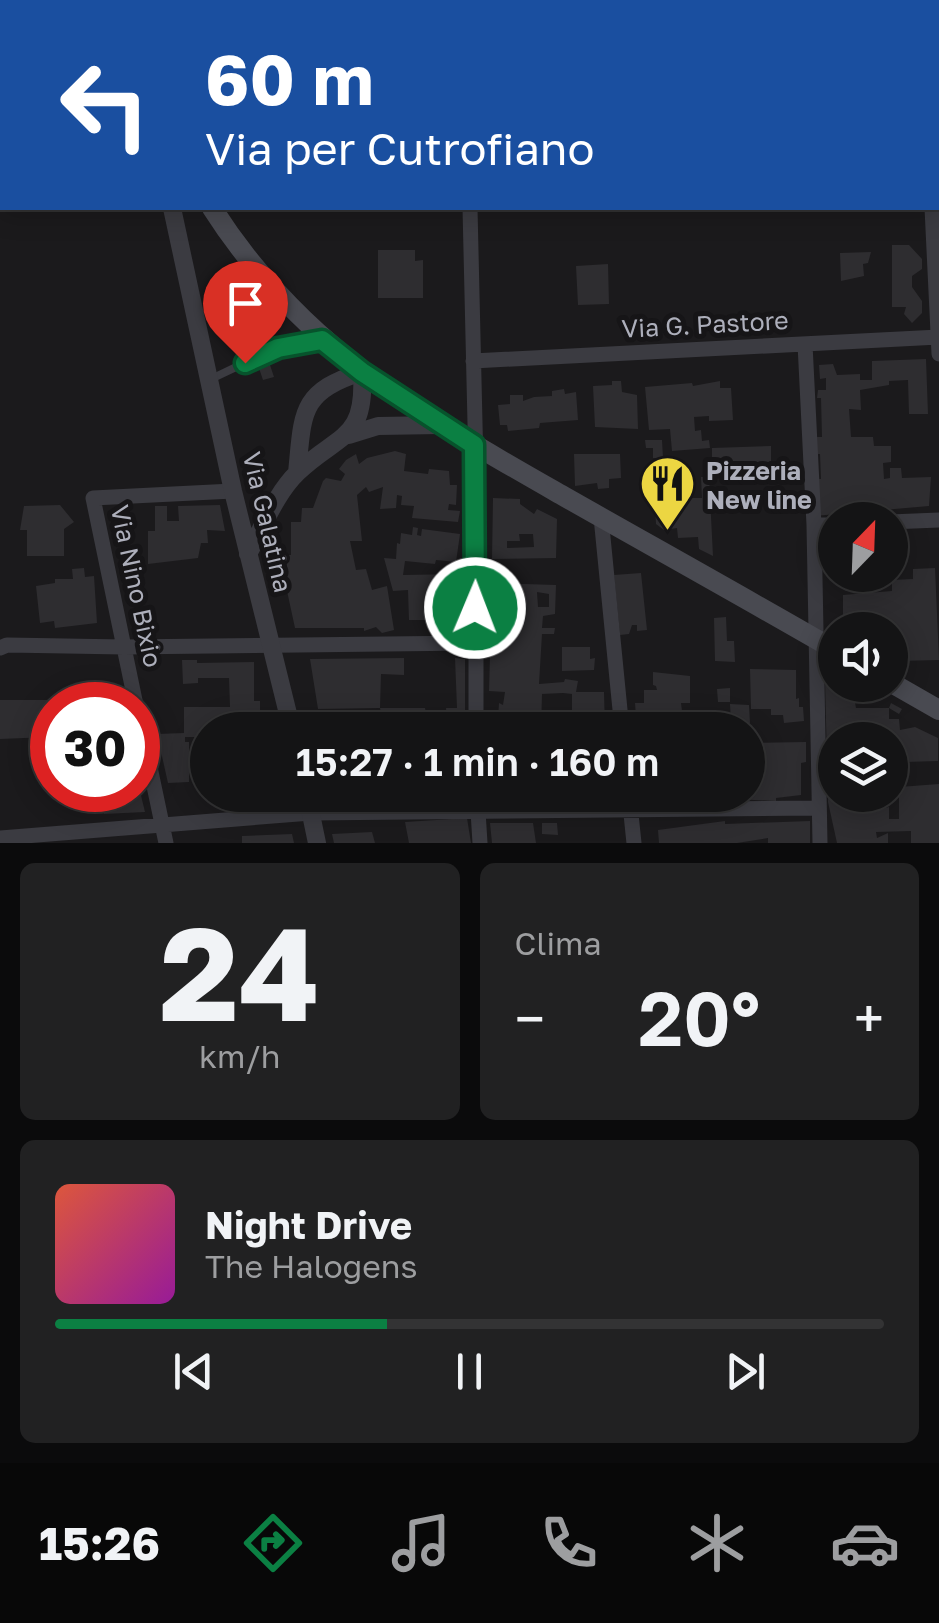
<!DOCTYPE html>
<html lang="it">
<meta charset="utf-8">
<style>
:root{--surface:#141415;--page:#212122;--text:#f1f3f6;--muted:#9d9ea0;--line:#333334;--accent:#0b8043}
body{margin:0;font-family:"Golos Text",sans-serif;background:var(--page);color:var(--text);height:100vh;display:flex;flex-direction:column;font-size:38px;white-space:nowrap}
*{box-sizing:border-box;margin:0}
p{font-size:32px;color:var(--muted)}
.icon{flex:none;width:55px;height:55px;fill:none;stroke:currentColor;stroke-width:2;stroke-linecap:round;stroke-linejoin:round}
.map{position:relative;height:843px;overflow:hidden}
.side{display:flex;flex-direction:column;gap:20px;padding:20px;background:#0b0b0c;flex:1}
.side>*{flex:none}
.top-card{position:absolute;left:0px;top:0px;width:940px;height:210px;box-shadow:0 5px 25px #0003,0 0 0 2px var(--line);background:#1a4fa0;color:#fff;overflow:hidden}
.needle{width:65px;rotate:23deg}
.fabs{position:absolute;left:818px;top:502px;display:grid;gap:20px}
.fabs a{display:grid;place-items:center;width:90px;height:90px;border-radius:50%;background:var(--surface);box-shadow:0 5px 25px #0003,0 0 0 2px var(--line);font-size:50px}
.speed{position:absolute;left:30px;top:682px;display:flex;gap:20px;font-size:50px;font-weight:700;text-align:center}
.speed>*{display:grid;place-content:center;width:130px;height:130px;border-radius:50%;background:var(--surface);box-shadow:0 5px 25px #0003,0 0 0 2px var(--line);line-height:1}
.speed .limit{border:15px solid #d22;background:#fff;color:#111}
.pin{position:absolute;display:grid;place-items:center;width:85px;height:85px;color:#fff;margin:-102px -42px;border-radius:50% 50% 50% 0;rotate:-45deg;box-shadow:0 0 10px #0007}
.pin .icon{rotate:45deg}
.me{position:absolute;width:110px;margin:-55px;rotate:1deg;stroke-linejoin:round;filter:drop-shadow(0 0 8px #0008)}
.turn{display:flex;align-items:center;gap:35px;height:210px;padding:0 40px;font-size:45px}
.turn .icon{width:130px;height:130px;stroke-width:2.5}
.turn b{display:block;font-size:70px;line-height:85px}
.big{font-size:75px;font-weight:600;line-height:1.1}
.side .tile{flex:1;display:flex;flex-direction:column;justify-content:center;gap:15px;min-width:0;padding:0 35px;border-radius:15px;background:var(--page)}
.side .dial{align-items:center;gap:0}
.dial b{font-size:130px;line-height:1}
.song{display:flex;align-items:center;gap:30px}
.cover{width:120px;height:120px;border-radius:15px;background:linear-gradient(135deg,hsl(10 70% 55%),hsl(300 70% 35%))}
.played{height:10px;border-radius:5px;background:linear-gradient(90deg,var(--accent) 40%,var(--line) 40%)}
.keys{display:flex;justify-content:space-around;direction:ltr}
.heat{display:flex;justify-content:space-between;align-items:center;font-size:55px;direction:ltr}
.side .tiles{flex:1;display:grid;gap:20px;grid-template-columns:1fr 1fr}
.tile:last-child{grid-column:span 2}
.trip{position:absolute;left:190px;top:712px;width:575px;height:100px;border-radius:50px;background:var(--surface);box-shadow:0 5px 25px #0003,0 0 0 2px var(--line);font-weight:600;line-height:100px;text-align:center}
.dock{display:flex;height:160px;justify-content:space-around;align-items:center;background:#080808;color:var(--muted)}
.dock .icon{width:70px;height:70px}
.dock .current{color:var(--accent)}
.dock b{font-size:45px;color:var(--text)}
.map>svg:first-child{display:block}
.building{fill:#2e2d30;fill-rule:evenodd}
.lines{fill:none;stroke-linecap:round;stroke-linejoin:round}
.service{stroke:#3b3b41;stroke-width:8}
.minor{stroke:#3b3b41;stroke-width:15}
.tertiary{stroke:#3b3b41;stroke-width:18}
.secondary{stroke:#494a51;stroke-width:20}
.route-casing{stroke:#07532c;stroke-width:25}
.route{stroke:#0b8043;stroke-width:18}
.labels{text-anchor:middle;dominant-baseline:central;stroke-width:10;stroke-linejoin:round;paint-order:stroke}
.street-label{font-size:25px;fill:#adafbb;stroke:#161517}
.poi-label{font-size:25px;font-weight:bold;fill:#adafbb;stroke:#161517;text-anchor:start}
</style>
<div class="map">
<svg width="939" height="843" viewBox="0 0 939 843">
<rect width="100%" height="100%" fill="#1b1a1c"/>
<path class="building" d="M892,245H909L922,259V269L912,276V287L922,301V313L912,323L904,314L906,307H892Z
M378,250H415V261L423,260V298H378Z
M871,252L868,263L863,264L864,276L841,281L840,253Z
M608,264L609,304L578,305L576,266Z
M246,323L263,325L262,345L245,344Z
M268,359L274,377L263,380L257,362Z
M926,359L928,414H909L908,380L889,381V385L860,390L861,410L849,409L851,437H873L874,446H891V462L883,463L884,479L890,478V468H901L902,478L931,477L929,506L814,516L816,479H821L820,454H815L814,437H822L821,398H817L818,390H826V378L820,379L819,365L833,364L837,375L860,374V380H872V361Z
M612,381H621L622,392L637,395L638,429L595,427L593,386L612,385Z
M720,381V388H731L733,420L709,421V416L694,417L695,431L701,430L702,441L709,440L710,448L672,451L670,429L649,430L645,387L692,383L693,386Z
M564,389L565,394L576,392L578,420L540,423L539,428L508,431L507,425H500L498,405L510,404V395H523V401L534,397L552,396V391Z
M645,440H662L663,458H653V448H646Z
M771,446V462H776V475L713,477V473H726V464H712V448Z
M395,451L406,454L404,471L428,474L429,469L449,471L450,485H457L456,505L449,504L448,510L460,511L458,522L412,518L414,506L401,505L402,496L397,495L396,508L380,509L383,487L369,492L366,487L357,495L362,541H350L356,570L366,569L372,590L387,586L394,630L382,633L376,627L364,631V628H295L284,577V555H291V522H301L302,508H313L323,481L326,478L341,481L345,474L339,469L346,460L356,454L359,464L367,458Z
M574,454H620L621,478L609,479V488L598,489L597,483L575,486Z
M675,469V478H690V486H676V495H687V498H702L701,477H709L713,556L699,549L698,537L678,538L677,528L664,530L656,524L653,471Z
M493,498L520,499V504L534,514L537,509L557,519L556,558L492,559ZM519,534H533L534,547L507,548V541H520Z
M60,505L74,522L64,529V556H27V530H20L24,506Z
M220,505L225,531L207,530L208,543H201L198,558L148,564V531H155V506H167V521H179L178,506Z
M413,527L418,528L417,535L421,536L422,529L460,534L456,562L436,560L435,564L405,561L403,575L460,574V584H452L455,615H429V620H409L408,590L393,591L384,558L396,559L397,543L400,544L401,533L412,535Z
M84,568L85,577L94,576L97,623L55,628L54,621L40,623L36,586L55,583V579H73L72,569Z
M935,568L939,660L898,661L897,657H893L892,625H878V630H843V595L892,591V580L913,579V569Z
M641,573L647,630L637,631V625H632L629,634L620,635L614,575Z
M492,583L556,585L555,614L543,616L542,628H555L554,634H542L539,684L564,682L565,679L578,681L576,692H604L605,730H566L567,716H572V694L563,693L542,694L541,730L502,729L503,721L498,718L499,703L503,705L505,692L489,691ZM537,592L549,594V607H538Z
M726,617L727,641H734L735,662L715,661L714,618Z
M562,647H590V659L595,658L594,670L562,671Z
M404,658V675L381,674L380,708L318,709L310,659Z
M455,658L465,659V729H447L446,708H457Z
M182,660H197V663L254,662V701H260V716H255V730H208V737H185V742H189V753H208V762L189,763V782L168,783L157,734L184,733V707H230L229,678H198V683L183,684Z
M750,669L796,670V699L799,698V707H803L804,721L784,723L783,715H771V709H751Z
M653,672L690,676V703H681L682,711L686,710V730H637L635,703H644V690H657L656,686L653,685Z
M825,680H832L836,687L843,686L846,693L853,692L856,708H889L891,703L902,709L899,714L889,708V719H899L900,730L915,727L938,738V761L905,762L906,770H899V763H890L888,728L858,729V725L844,729V740H835V795H886L887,805L875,811L889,807V819H899V787L939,784V843H911V831L876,832L877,838L888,833V843H837L828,802Z
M730,688V702H718L717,689Z
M0,700H48L49,737L0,739Z
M730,704L749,705L750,723H731Z
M380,708H425L429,730H384Z
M806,742V762L801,763V795L776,798V801L735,799L699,803L698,800H685V795H748V763L753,762V743Z
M138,783L145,812L104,814L102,805H92L93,808L69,807V804H65V790H138Z
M252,795H284L287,807H252Z
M487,795H515V802H487Z
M538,795H611V801L538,803Z
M637,795H673L671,800H637Z
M467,818L471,843H409L405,822Z
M725,821V824L810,821V843H768V838L737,843H659L658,830Z
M490,823H533L536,843H492Z
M542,823H557L558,835L542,834Z
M372,832L375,843H334L332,834Z
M292,834L294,843H242V836Z"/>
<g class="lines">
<path class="service" d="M255,267C214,317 226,324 278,347
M211,379L278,347L322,340"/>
<path class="minor" d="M455,0L456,2
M938,78L939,77
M938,174H939
M470,208L476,466V730
M932,208L939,354
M805,344L814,525L820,843
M473,361L939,337
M601,517L622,730
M890,522L939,520
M814,525H835
M0,648L7,645L124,647L474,643
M136,705L93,498L233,491
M138,710L166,843
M477,795L480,843
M629,795L634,843
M0,838L311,813L819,808"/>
<path class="tertiary" d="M172,208L233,491L292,730
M349,435L378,426L440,425
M248,554C263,527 276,493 298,472C339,433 366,441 362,372C299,392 303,413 297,473
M307,795L317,843"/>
<path class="secondary" d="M130,0L131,2
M212,208C302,349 423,416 565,497C655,548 745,598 835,650
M890,682L939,710"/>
</g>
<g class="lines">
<defs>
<path id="route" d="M245,363L278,348L322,340L362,372L474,445L475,608"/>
</defs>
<use href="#route" class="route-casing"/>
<use href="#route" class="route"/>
</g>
<defs>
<symbol id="restaurant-pin" viewBox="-11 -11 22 30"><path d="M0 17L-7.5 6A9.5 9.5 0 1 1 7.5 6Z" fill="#ecd642" stroke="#161517"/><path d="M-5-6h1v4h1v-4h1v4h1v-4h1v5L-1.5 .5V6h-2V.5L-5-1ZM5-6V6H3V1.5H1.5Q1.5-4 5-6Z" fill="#111"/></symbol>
</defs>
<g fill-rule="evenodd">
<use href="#restaurant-pin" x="636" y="452" width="63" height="86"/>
</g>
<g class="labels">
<g class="street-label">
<text transform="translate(705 324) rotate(-3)">Via G. Pastore</text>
<text transform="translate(268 522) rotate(77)">Via Galatina</text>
<text transform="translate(137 586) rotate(78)">Via Nino Bixio</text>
</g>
<g class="poi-label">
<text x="706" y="470">Pizzeria<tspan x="706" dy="29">New line</tspan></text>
</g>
</g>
</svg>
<div class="fabs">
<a><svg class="needle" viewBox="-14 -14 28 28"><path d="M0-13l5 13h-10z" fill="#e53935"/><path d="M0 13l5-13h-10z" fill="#9d9ea0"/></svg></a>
<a><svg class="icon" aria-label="sound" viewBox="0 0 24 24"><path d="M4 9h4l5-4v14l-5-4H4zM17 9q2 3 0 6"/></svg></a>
<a><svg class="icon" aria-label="layers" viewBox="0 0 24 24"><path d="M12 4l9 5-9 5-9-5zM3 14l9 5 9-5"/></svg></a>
</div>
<div class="speed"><div class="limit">30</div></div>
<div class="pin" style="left:245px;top:363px;background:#d93025"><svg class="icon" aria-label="arrive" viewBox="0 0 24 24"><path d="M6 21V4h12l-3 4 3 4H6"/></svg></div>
<svg class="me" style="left:475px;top:608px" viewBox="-20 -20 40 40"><circle r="17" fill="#0b8043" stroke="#fff" stroke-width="3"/><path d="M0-11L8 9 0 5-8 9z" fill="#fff"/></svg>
<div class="trip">15:27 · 1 min · 160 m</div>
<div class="top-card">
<div class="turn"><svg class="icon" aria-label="left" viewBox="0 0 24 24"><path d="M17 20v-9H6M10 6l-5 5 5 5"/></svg><div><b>60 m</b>Via per Cutrofiano</div></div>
</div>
</div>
<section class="side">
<div class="tiles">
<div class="tile dial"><b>24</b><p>km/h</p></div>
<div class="tile"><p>Clima</p>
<div class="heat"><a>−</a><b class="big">20°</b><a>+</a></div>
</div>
<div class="tile">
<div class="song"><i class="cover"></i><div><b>Night Drive</b><p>The Halogens</p></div></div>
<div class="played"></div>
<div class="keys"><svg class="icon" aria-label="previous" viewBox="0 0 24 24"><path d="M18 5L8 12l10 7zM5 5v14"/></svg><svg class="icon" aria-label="pause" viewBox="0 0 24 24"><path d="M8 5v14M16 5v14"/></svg><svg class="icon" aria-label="next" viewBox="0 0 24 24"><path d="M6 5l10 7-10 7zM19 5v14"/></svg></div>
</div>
</div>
</section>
<nav class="dock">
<b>15:26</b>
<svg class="icon current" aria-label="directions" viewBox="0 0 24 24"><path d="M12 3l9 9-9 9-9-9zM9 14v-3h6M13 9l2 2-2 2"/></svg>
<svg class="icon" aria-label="music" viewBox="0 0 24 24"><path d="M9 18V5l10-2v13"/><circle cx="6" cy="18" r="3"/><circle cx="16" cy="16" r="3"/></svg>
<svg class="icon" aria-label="phone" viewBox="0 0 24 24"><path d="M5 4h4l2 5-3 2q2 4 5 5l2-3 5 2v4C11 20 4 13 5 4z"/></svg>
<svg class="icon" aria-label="climate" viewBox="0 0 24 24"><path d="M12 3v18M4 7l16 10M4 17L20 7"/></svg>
<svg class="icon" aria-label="car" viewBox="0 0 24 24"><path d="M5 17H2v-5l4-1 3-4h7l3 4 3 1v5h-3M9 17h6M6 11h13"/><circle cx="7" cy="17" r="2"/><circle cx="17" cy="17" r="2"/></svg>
</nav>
